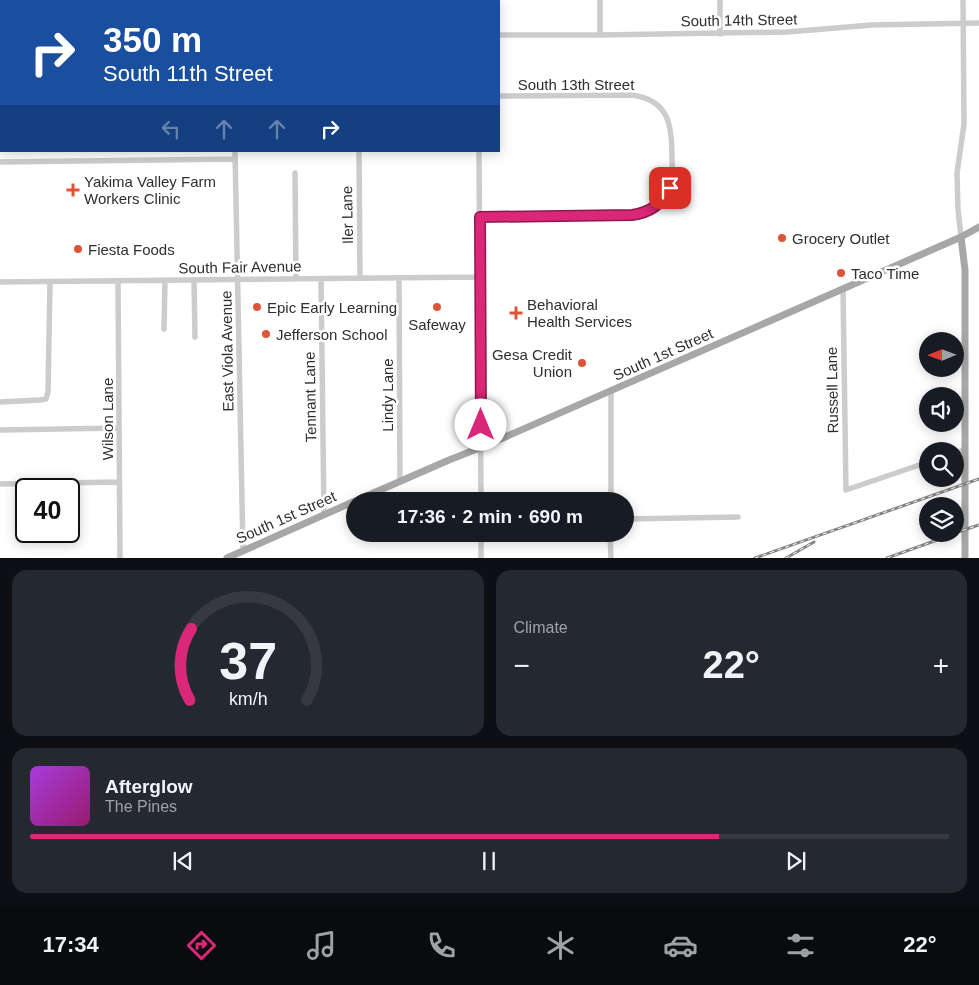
<!DOCTYPE html>
<meta charset="utf-8">
<style>
:root{--surface:#171b24;--page:#242831;--text:#f1f3f6;--muted:#9ea1a6;--line:#363941;--accent:#db2777}
body{margin:0;font-family:Arial,sans-serif;background:var(--page);color:var(--text);height:100vh;display:flex;flex-direction:column;font-size:19px;white-space:nowrap}
*{box-sizing:border-box;margin:0}
p{font-size:16px;color:var(--muted)}
.icon{flex:none;width:28px;height:28px;fill:none;stroke:currentColor;stroke-width:2;stroke-linecap:round;stroke-linejoin:round}
.map{position:relative;height:558px;overflow:hidden}
.panel{display:flex;flex-direction:column;gap:12px;padding:12px;background:#0d0f14;flex:1}
.panel>*{flex:none}
.banner{position:absolute;left:0px;top:0px;width:500px;height:152px;box-shadow:0 2px 12px #0003;background:#1a4fa0;color:#fff;overflow:hidden}
.needle{width:32px;rotate:269deg}
.fabs{position:absolute;left:919px;top:332px;display:grid;gap:10px}
.fabs a{display:grid;place-items:center;width:45px;height:45px;border-radius:50%;background:var(--surface);box-shadow:0 2px 12px #0003;font-size:25px}
.speed{position:absolute;left:15px;top:478px;display:flex;gap:10px;font-size:25px;font-weight:700;text-align:center}
.speed>*{display:grid;place-content:center;width:65px;height:65px;border-radius:50%;background:var(--surface);box-shadow:0 2px 12px #0003;line-height:1}
.speed .limit{border:2px solid #111;border-radius:8px;background:#fff;color:#111}
.pin{position:absolute;display:grid;place-items:center;width:42px;height:42px;color:#fff;margin:-21px;border-radius:10px;box-shadow:0 2px 8px #0006}
.me{position:absolute;width:55px;margin:-28px;rotate:0deg;stroke-linejoin:round;filter:drop-shadow(0 0 4px #0008)}
.turn{display:flex;align-items:center;gap:18px;height:105px;padding:0 20px;font-size:22px}
.turn .icon{width:65px;height:65px;stroke-width:2.5}
.turn b{display:block;font-size:35px;line-height:42px}
.lanes{display:flex;align-items:center;height:48px;padding:0 20px;background:#0003;justify-content:center;gap:25px;direction:ltr}
.lanes .off{opacity:.35}
.big{font-size:38px;font-weight:600;line-height:1.1}
.panel .widget{flex:1;display:flex;flex-direction:column;justify-content:center;gap:8px;min-width:0;padding:0 18px;border-radius:15px;background:var(--page)}
.panel .dial{align-items:center;gap:0}
.dial svg{height:130px;overflow:visible;fill:none;stroke:var(--line);stroke-width:7;stroke-linecap:round;text-anchor:middle}
.dial text{fill:var(--text);stroke:none}
.song{display:flex;align-items:center;gap:15px}
.cover{width:60px;height:60px;border-radius:8px;background:linear-gradient(135deg,hsl(280 70% 55%),hsl(320 70% 35%))}
.played{height:5px;border-radius:2px;background:linear-gradient(90deg,var(--accent) 75%,var(--line) 75%)}
.keys{display:flex;justify-content:space-around;direction:ltr}
.heat{display:flex;justify-content:space-between;align-items:center;font-size:28px;direction:ltr}
.panel .tiles{flex:1;display:grid;gap:12px;grid-template-columns:1fr 1fr}
.widget:last-child{grid-column:span 2}
.trip{position:absolute;left:346px;top:492px;width:288px;height:50px;border-radius:25px;background:var(--surface);box-shadow:0 2px 12px #0003;font-weight:600;line-height:50px;text-align:center}
.tab-bar{display:flex;height:80px;justify-content:space-around;align-items:center;background:#090b0e;color:var(--muted)}
.tab-bar .icon{width:35px;height:35px}
.tab-bar .selected{color:var(--accent)}
.tab-bar b{font-size:22px;color:var(--text)}
.map>svg:first-child{display:block}
.lines{fill:none;stroke-linecap:round;stroke-linejoin:round}
.minor{stroke:#ccc;stroke-width:5.5}
.major{stroke:#a7a7a7;stroke-width:7}
.rail-casing{stroke:#848484;stroke-width:3}
.rail{stroke:#fff;stroke-width:1;stroke-dasharray:4;stroke-linecap:butt}
.route-casing{stroke:#8e194d;stroke-width:12}
.route{stroke:#db2777;stroke-width:9}
.poi-dot{fill:#df5438;stroke:#fff;stroke-width:2}
.labels{text-anchor:middle;dominant-baseline:central;stroke-width:5;stroke-linejoin:round;paint-order:stroke}
.street-label{font-size:15px;fill:#2f2f2f;stroke:#fff}
.poi-label{font-size:15px;fill:#2f2f2f;stroke:#fff;text-anchor:start}
</style>
<div class="map">
<svg width="979" height="558" viewBox="0 0 979 558">
<rect width="100%" height="100%" fill="#fff"/>
<g class="lines">
<path class="minor" d="M173,0V1
M233,0V1
M294,0V1
M478,0V1
M600,0V35
M720,0V34
M499,35H600L787,32L872,25L979,23
M0,42H1
M0,102H1
M235,151L243,551
M359,151L360,278
M479,151L481,501
M0,162L235,159
M295,173L296,279
M480,217L623,216C642,215 663,207 670,188C673,178 672,167 672,157C672,125 669,100 632,95L499,96
M961,237L958,209L957,173L964,124L963,0
M399,278L400,481
M321,279L324,515
M118,281L120,558
M194,281L195,337
M0,282L480,277
M843,290L846,490L928,462
M164,329L165,281
M0,402L40,400L46,399L48,392L50,282
M0,430L119,428
M955,453L964,450
M0,484L119,482
M611,501V391
M625,519L738,517
M610,534L611,558
M481,558V534"/>
<path class="major" d="M961,237L965,270V558
M355,501L449,460L487,445L961,237L979,227
M227,558L355,501"/>
<defs>
<path id="rail" d="M955,533L979,525
M755,558L979,479
M786,558L814,542
M887,558L954,534"/>
</defs>
<use href="#rail" class="rail-casing"/>
<use href="#rail" class="rail"/>
</g>
<g class="lines">
<defs>
<path id="route" d="M481,425L480,217L632,215C649,213 662,204 670,188"/>
</defs>
<use href="#route" class="route-casing"/>
<use href="#route" class="route"/>
</g>
<g class="poi-dot">
<path d="M70.5 182.5h5v5h5v5h-5v5h-5v-5h-5v-5h5z"/>
<circle cx="782" cy="238" r="5"/>
<circle cx="78" cy="249" r="5"/>
<circle cx="841" cy="273" r="5"/>
<circle cx="257" cy="307" r="5"/>
<circle cx="437" cy="307" r="5"/>
<path d="M513.5 305.5h5v5h5v5h-5v5h-5v-5h-5v-5h5z"/>
<circle cx="266" cy="334" r="5"/>
<circle cx="582" cy="363" r="5"/>
</g>
<g class="labels">
<g class="street-label">
<text transform="translate(739 20) rotate(-1)">South 14th Street</text>
<text x="576" y="84">South 13th Street</text>
<text transform="translate(347 215) rotate(-91)">Iler Lane</text>
<text transform="translate(240 267) rotate(-1)">South Fair Avenue</text>
<text transform="translate(227 351) rotate(-91)">East Viola Avenue</text>
<text transform="translate(663 354) rotate(-24)">South 1st Street</text>
<text transform="translate(832 390) rotate(-91)">Russell Lane</text>
<text transform="translate(387 395) rotate(-90)">Lindy Lane</text>
<text transform="translate(310 397) rotate(-91)">Tennant Lane</text>
<text transform="translate(107 419) rotate(-90)">Wilson Lane</text>
<text transform="translate(286 517) rotate(-24)">South 1st Street</text>
</g>
<g class="poi-label">
<text x="84" y="181">Yakima Valley Farm<tspan x="84" dy="17">Workers Clinic</tspan></text>
<text x="792" y="238">Grocery Outlet</text>
<text x="88" y="249">Fiesta Foods</text>
<text x="851" y="273">Taco Time</text>
<text x="527" y="304">Behavioral<tspan x="527" dy="17">Health Services</tspan></text>
<text x="267" y="307">Epic Early Learning</text>
<text x="437" y="324" text-anchor="middle">Safeway</text>
<text x="276" y="334">Jefferson School</text>
<text x="572" y="354" text-anchor="end">Gesa Credit<tspan x="572" dy="17">Union</tspan></text>
</g>
</g>
</svg>
<div class="fabs">
<a><svg class="needle" viewBox="-14 -14 28 28"><path d="M0-13l5 13h-10z" fill="#e53935"/><path d="M0 13l5-13h-10z" fill="#9ea1a6"/></svg></a>
<a><svg class="icon" aria-label="sound" viewBox="0 0 24 24"><path d="M4 9h4l5-4v14l-5-4H4zM17 9q2 3 0 6"/></svg></a>
<a><svg class="icon" aria-label="search" viewBox="0 0 24 24"><circle cx="10" cy="10" r="6"/><path d="M15 15l6 6"/></svg></a>
<a><svg class="icon" aria-label="layers" viewBox="0 0 24 24"><path d="M12 4l9 5-9 5-9-5zM3 14l9 5 9-5"/></svg></a>
</div>
<div class="speed"><div class="limit">40</div></div>
<div class="pin" style="left:670px;top:188px;background:#d93025"><svg class="icon" aria-label="arrive" viewBox="0 0 24 24"><path d="M6 21V4h12l-3 4 3 4H6"/></svg></div>
<svg class="me" style="left:481px;top:425px" viewBox="-20 -20 40 40"><circle r="19" fill="#fff"/><path d="M0-13L10 11 0 6-10 11z" fill="#db2777"/></svg>
<div class="trip">17:36 · 2 min · 690 m</div>
<div class="banner">
<div class="turn"><svg class="icon" aria-label="right" viewBox="0 0 24 24"><path d="M7 20v-9h11M14 6l5 5-5 5"/></svg><div><b>350 m</b>South 11th Street</div></div>
<div class="lanes"><svg class="icon off" aria-label="left" viewBox="0 0 24 24"><path d="M17 20v-9H6M10 6l-5 5 5 5"/></svg><svg class="icon off" aria-label="ahead" viewBox="0 0 24 24"><path d="M12 20V5M6 11l6-6 6 6"/></svg><svg class="icon off" aria-label="ahead" viewBox="0 0 24 24"><path d="M12 20V5M6 11l6-6 6 6"/></svg><svg class="icon" aria-label="right" viewBox="0 0 24 24"><path d="M7 20v-9h11M14 6l5 5-5 5"/></svg></div>
</div>
</div>
<section class="panel">
<div class="tiles">
<div class="widget dial"><svg viewBox="0 0 100 80">
<path d="M14 69A42 42 0 1 1 86 69"/>
<path d="M14 69A42 42 0 0 1 15 25" stroke="#db2777"/>
<text x="50" y="56" font-size="32" font-weight="700">37</text>
<text x="50" y="72" font-size="11">km/h</text>
</svg></div>
<div class="widget"><p>Climate</p>
<div class="heat"><a>−</a><b class="big">22°</b><a>+</a></div>
</div>
<div class="widget">
<div class="song"><i class="cover"></i><div><b>Afterglow</b><p>The Pines</p></div></div>
<div class="played"></div>
<div class="keys"><svg class="icon" aria-label="previous" viewBox="0 0 24 24"><path d="M18 5L8 12l10 7zM5 5v14"/></svg><svg class="icon" aria-label="pause" viewBox="0 0 24 24"><path d="M8 5v14M16 5v14"/></svg><svg class="icon" aria-label="next" viewBox="0 0 24 24"><path d="M6 5l10 7-10 7zM19 5v14"/></svg></div>
</div>
</div>
</section>
<nav class="tab-bar">
<b>17:34</b>
<svg class="icon selected" aria-label="directions" viewBox="0 0 24 24"><path d="M12 3l9 9-9 9-9-9zM9 14v-3h6M13 9l2 2-2 2"/></svg>
<svg class="icon" aria-label="music" viewBox="0 0 24 24"><path d="M9 18V5l10-2v13"/><circle cx="6" cy="18" r="3"/><circle cx="16" cy="16" r="3"/></svg>
<svg class="icon" aria-label="phone" viewBox="0 0 24 24"><path d="M5 4h4l2 5-3 2q2 4 5 5l2-3 5 2v4C11 20 4 13 5 4z"/></svg>
<svg class="icon" aria-label="climate" viewBox="0 0 24 24"><path d="M12 3v18M4 7l16 10M4 17L20 7"/></svg>
<svg class="icon" aria-label="car" viewBox="0 0 24 24"><path d="M5 17H2v-5l4-1 3-4h7l3 4 3 1v5h-3M9 17h6M6 11h13"/><circle cx="7" cy="17" r="2"/><circle cx="17" cy="17" r="2"/></svg>
<svg class="icon" aria-label="filters" viewBox="0 0 24 24"><path d="M4 7h16M4 17h16"/><circle cx="9" cy="7" r="2"/><circle cx="15" cy="17" r="2"/></svg>
<b>22°</b>
</nav>
